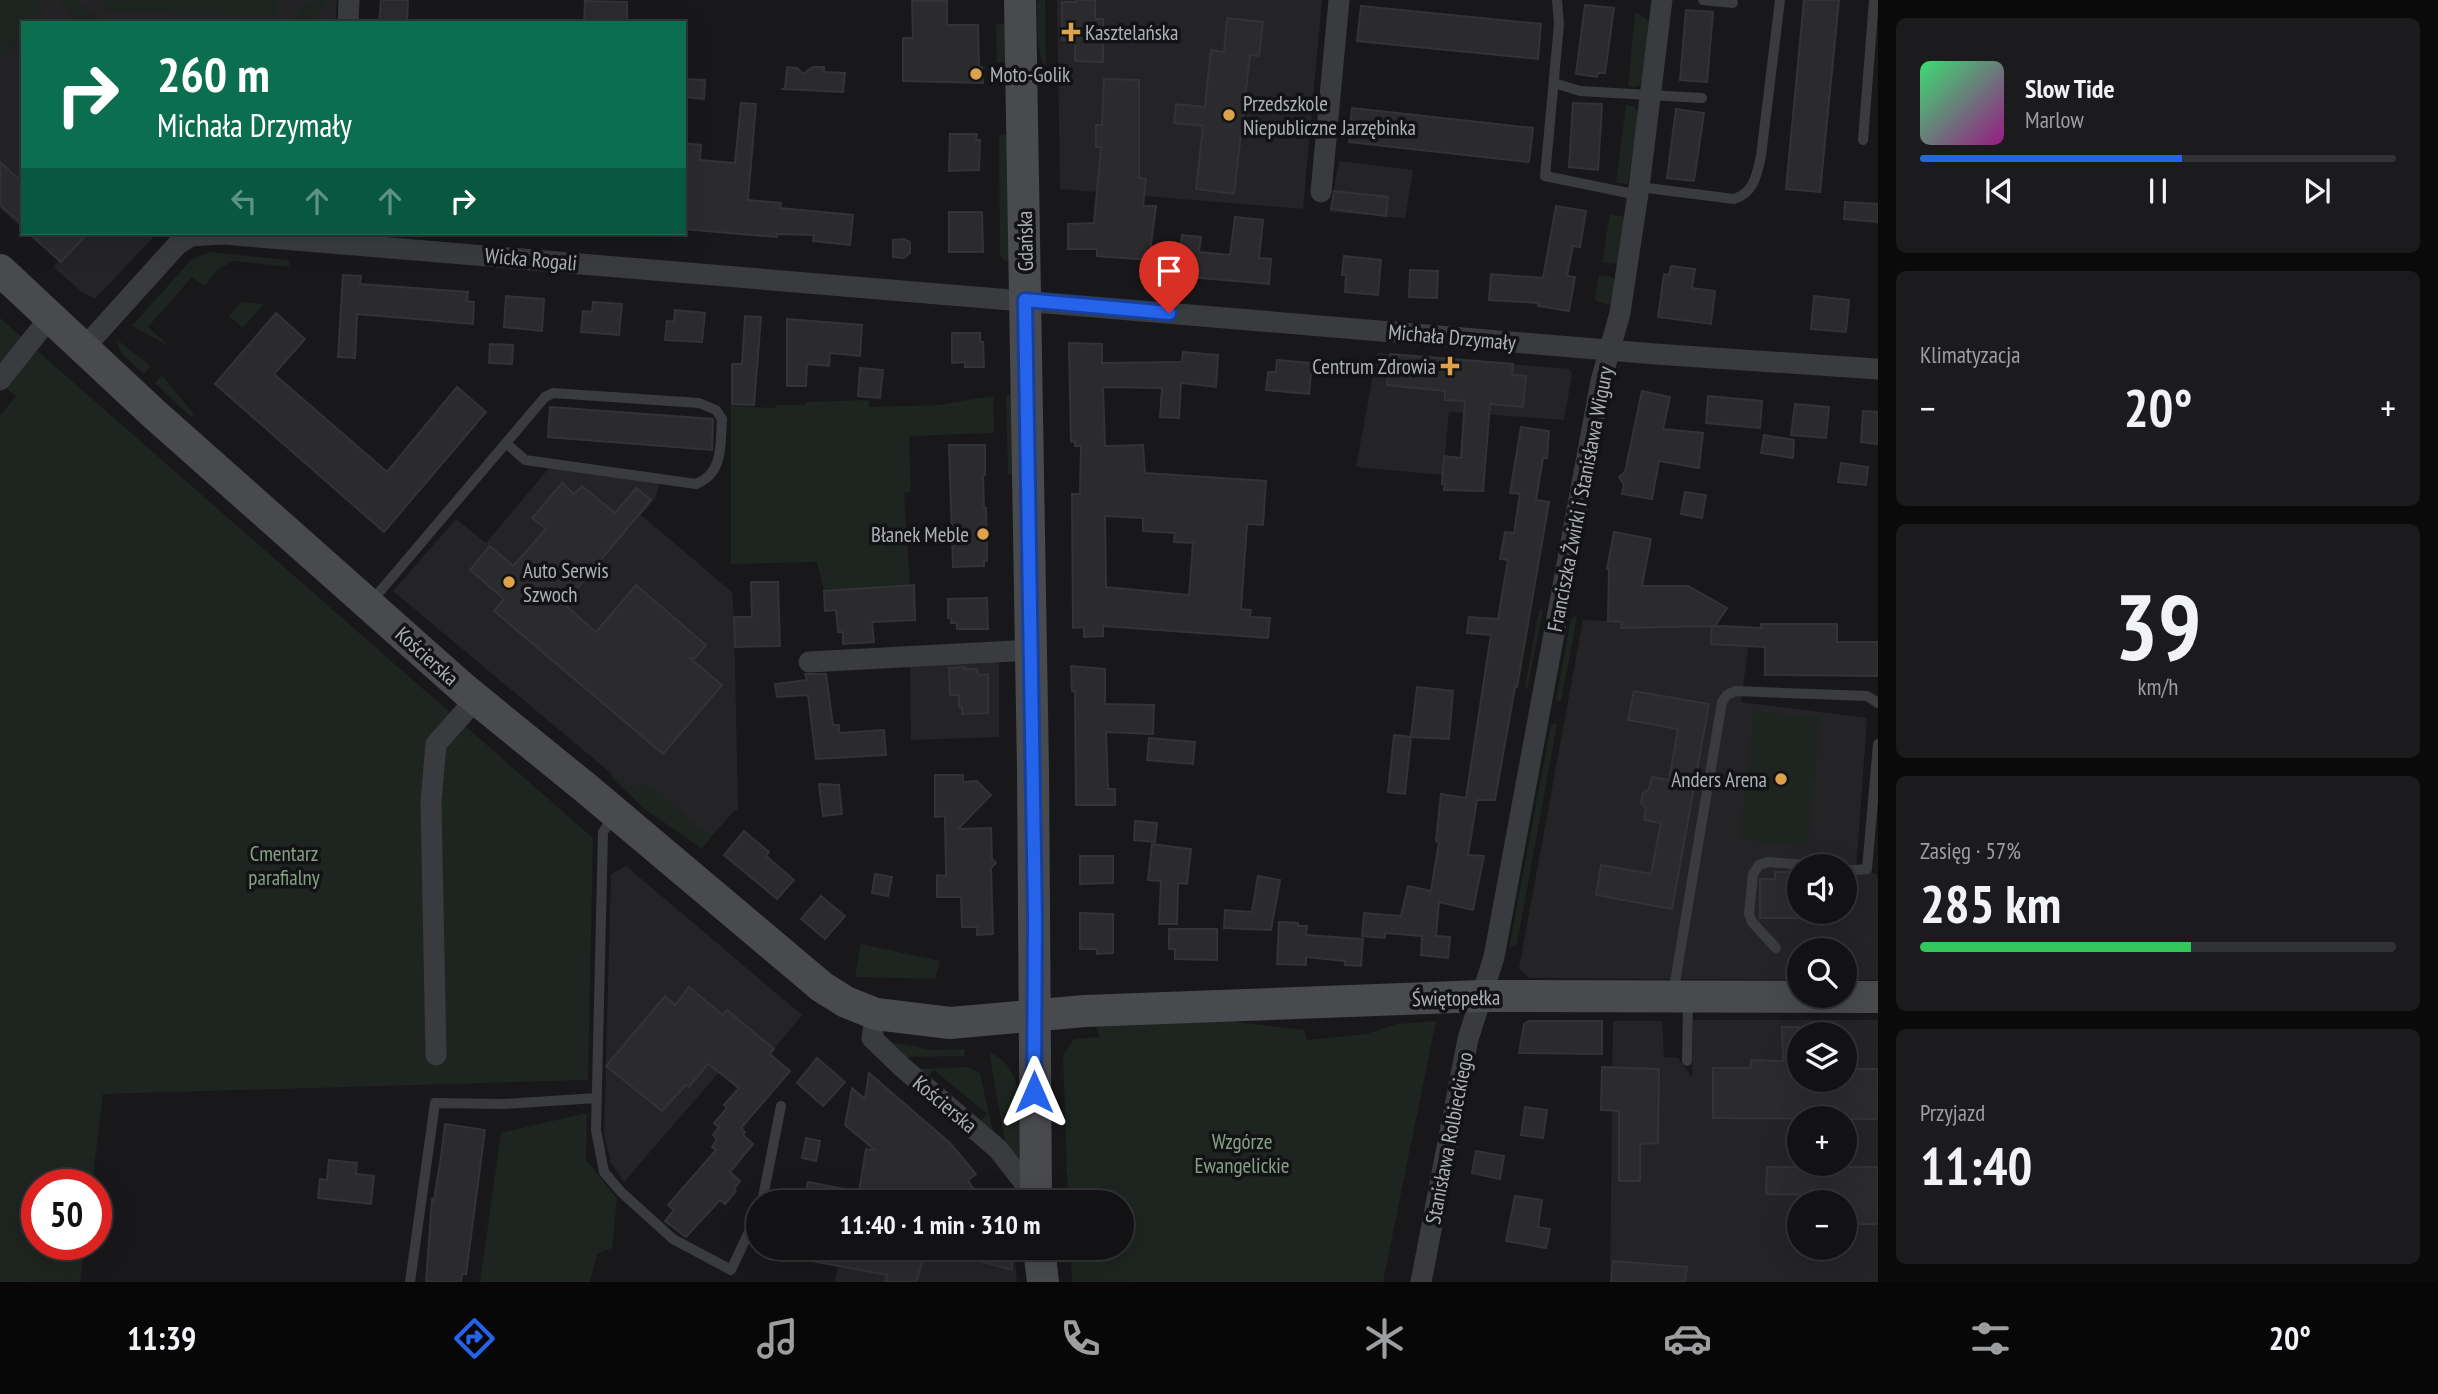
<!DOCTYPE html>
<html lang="pl">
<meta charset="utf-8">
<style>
:root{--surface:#121214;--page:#1b1b1d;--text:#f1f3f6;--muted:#9c9ea0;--line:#313234;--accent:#2563eb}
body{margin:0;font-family:"PT Sans Narrow",sans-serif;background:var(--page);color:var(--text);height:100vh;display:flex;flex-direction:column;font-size:26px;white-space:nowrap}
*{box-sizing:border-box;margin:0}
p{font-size:23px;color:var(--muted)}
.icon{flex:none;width:38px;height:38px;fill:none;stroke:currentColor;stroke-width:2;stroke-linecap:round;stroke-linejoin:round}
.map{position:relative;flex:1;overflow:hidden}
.panel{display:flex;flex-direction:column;gap:18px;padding:18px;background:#0a0a0b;width:560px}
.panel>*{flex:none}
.banner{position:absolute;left:21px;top:21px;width:665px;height:214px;border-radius:0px;box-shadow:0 7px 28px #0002,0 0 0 2px var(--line);background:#0b6e4f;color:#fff;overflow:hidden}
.tools{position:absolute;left:1787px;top:854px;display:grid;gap:14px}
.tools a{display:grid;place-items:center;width:70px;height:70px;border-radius:50%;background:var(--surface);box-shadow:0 7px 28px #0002,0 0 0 2px var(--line);font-size:35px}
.speed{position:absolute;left:21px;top:1169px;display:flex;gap:14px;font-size:35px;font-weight:700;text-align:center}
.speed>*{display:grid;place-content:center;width:91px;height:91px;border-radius:50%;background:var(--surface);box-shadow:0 7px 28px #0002,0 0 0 2px var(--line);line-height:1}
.speed .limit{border:10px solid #d22;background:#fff;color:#111}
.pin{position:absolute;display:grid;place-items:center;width:60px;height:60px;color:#fff;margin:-72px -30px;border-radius:50% 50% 50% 0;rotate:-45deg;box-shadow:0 0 7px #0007}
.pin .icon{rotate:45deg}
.me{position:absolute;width:77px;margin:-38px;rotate:0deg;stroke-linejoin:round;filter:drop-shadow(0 0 5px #0008)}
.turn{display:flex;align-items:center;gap:24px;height:147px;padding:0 21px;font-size:32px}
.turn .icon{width:91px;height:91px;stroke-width:2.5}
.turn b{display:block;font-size:49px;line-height:60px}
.lanes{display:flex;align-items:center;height:66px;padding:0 21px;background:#0003;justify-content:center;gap:35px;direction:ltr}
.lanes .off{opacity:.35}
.big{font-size:52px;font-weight:700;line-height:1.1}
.panel .tile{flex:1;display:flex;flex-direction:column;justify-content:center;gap:10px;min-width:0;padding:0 24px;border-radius:10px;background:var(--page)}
.panel .dial{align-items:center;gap:0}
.dial b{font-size:91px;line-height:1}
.song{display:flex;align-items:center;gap:21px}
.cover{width:84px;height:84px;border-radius:10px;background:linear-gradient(135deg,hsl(140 70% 55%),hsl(310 70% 35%))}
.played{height:7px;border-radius:4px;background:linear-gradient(90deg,var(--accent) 55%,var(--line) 55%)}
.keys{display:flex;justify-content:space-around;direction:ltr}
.heat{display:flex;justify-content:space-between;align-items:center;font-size:38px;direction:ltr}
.charge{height:10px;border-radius:5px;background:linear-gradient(90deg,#34c759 57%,var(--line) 0)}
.trip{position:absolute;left:746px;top:1190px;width:388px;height:70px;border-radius:35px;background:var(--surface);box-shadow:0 7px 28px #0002,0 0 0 2px var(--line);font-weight:700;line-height:70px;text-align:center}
.tab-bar{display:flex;height:112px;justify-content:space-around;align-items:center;background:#070708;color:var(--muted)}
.tab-bar .icon{width:49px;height:49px}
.tab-bar .on{color:var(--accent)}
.tab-bar b{font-size:32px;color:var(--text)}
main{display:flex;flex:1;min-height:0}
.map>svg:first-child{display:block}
.built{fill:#242427;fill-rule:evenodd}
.green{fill:#1e241f}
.building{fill:#2b2b2e;stroke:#323336;stroke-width:2;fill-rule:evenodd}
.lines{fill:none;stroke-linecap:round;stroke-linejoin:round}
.lane{stroke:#393b3e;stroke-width:10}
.street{stroke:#393b3e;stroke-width:21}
.secondary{stroke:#484a4e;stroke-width:32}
.route-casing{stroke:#184099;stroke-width:18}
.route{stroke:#2563eb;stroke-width:12}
.poi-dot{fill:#dea14c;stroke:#131315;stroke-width:2.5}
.labels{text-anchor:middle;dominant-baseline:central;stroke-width:7;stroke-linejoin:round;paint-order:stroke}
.poi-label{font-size:21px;fill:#acb0b8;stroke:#131315;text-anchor:start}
.street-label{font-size:21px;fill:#acb0b8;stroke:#131315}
.park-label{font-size:21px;fill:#85a185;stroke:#131315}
</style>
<main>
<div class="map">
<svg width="1878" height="1282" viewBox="0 0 1878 1282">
<rect width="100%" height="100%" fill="#18181a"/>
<path class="built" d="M0,0H337L335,23H23V229L0,208Z
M1057,0H1322L1303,209L1060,189Z
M1339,161L1413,170L1405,218L1330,212Z
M26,233H157L95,299L82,292L53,267L58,261Z
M1377,353L1570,369L1572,375L1564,420L1449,412L1443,475L1356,467Z
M555,461L662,474L655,499L641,515L732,592L734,617L738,810L734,811L711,837L646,783L636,794L393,591L456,519L486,543Z
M1583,620L1751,626L1741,702L1867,718L1856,872L1876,873L1878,879V980H1845L1844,950H1799V980L1529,978L1519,968ZM1799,866H1844V912H1799Z
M999,661V737L911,740L910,667Z
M626,866L802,1015L770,1054L734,1055L624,1182L611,1163L604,1135L611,874Z
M1693,1020H1878V1282H1610L1613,1021H1662L1664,1057L1678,1058L1692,1077ZM1799,1034H1844V1080H1799ZM1799,1118H1844V1164H1799ZM1799,1202H1844V1248H1799Z
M841,1248H1014L1017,1282H835Z"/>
<path class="green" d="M0,0H38L42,16L36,23H23V37L1,60Z
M60,0H77C99,28 137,22 168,23H79L65,9Z
M106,0H277V17L105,12Z
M310,0H326L323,7L311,23H284L298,14Z
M1045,0L1046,67L1044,68L1038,45L1037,1Z
M1635,13L1646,18L1649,23L1641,84L1635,87L1628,86Z
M996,24H1005L1006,62L997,63Z
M1626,105L1635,107L1638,112L1628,184L1616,183Z
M1007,134L1009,261H1005L1000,255L999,135Z
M1610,214L1624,217L1617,262L1615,264L1602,262Z
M209,252L289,260V267L234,261L217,270L206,285H202L192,277L148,327L171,347L132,326L191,260Z
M1599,275L1612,277L1615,280L1611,305L1597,302L1595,298Z
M241,302L264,304L243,328L229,316Z
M0,318L593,838L588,1080L103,1094L92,1185H37V1244H85L80,1282H0V416L16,396L3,386L0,389Z
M116,339L151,366L144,374L121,353Z
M162,375L194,414L191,417L155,383Z
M1009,394L1011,395L1012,474L1010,475L1008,474L1006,395Z
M993,396L994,433L909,436L911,491L904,493L910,586L824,591L817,562L731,564V406L775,408L776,405H805L806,402L869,400V407L939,405Z
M1541,609L1543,610L1527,690L1525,687L1539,610Z
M1574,616L1577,617L1561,701H1558L1556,699L1571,619Z
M1754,711L1821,718L1807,847L1740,839Z
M1554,723L1557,724L1517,944L1509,948L1551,725Z
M611,772L636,794L646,782L711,837L702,849L642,807L611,776Z
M861,944L940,961L935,979L855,977Z
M1228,1021L1304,1030L1307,1040L1366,1034L1397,1024L1436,1021L1383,1282H1072L1070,1248H1122V1202H1068L1063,1055L1074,1039L1099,1037L1097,1025Z
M891,1042L932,1050L964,1049L965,1056L905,1057Z
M989,1052C1030,1069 1020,1126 1021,1162L1006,1148Z
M968,1067L980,1073L994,1137L979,1124L987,1114L934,1070L925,1080L916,1069Z
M587,1113L586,1160L617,1198L612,1248L597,1254L590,1282H480L501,1133Z"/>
<path class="building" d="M381,0H408L407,23H379Z
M1076,0H1095V19H1103V62L1075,61V40H1062V2H1076Z
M1804,0H1839L1820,192L1786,189Z
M585,1L627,2V23H584Z
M912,1H947V25H978L979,67H982L983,83L903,81V38H913Z
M1585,5L1614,8L1605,73H1598L1597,77L1576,74Z
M1361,6L1541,24L1538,59L1357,41Z
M1686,10L1713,12L1707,82L1680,80Z
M1227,18L1263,22L1259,56L1250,55L1234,194L1196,189L1203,126L1174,123L1176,104L1205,107L1211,50L1224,52Z
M787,67L797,68L803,74L813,67H824V72L845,73L843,92L783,89L785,88Z
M684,79L705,80L704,99L684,97Z
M1104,79L1139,80V178L1146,179L1143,206H1156L1149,260L1097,256V249H1068V224L1094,223L1101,147H1096V125H1102Z
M741,103L756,104L748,200L781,203L780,208L853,215L850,245L813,241L814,235L777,234V237L684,229V143L701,145L700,160L735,163Z
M1573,103L1602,104L1598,170L1569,167Z
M1352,108L1533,128L1529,162L1349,142Z
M1676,109L1704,113L1694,181L1667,178Z
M950,134H977L976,140H980L979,170L949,171Z
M0,162L23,183V225L0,205Z
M1334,191L1388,197L1386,216L1331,209Z
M1845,202L1878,204V222L1844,219Z
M1556,206L1586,211L1580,247L1573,246L1567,276L1575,277L1569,311L1538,306L1539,303L1489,300L1491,274L1543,278Z
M949,212H982L983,252H949Z
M1235,217L1263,220L1259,258L1271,259L1269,284L1178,276L1182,235L1201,237L1199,252L1230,255Z
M29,233H88L61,262Z
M904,239L910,242V253L904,258L893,257V240Z
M1344,256L1381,260L1378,295L1345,292L1346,275H1342Z
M1671,266L1695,269L1692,288L1715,291L1711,324L1658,317L1664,274L1669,275Z
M1410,270L1438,271L1437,298L1409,297Z
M343,275L361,276L360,284L468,292L467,301L474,302L473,324L357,314L355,358L338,357Z
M506,296L544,299L542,331L504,327Z
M1814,296L1849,300L1846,332L1811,329Z
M593,302L622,304L619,335L581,332L583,311L592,312Z
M675,310L705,313L702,342L665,340L667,321L674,322Z
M276,313L305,339L274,374L387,472L457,387L486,412L384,532L215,384Z
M745,316L761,317L754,405L732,404V364H742Z
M787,319L862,325L860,356L830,353L829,366L807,364L806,386H787Z
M952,333H980V342H983L984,367H965V362L952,363Z
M1069,343L1102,344V363L1182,362L1183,352L1218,355L1216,387L1181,383L1179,418L1160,417L1162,388L1103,387L1105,446L1143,445L1145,473L1266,481L1263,525L1247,524L1241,609L1251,610L1250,617L1270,618L1268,638L1103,626V636L1084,637V627L1073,628L1072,494H1080L1081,446H1075V441L1071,442ZM1105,516L1143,518V531L1175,533L1174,542L1193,543L1189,595L1106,587Z
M490,344L513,345L512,364L489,363Z
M1390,354L1513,364L1512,375L1526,376L1523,407L1490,404L1483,491L1444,490L1445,484H1442L1444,456L1461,458L1465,401L1445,400V391L1387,385Z
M1277,360L1312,363L1309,394L1266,390L1268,372H1276Z
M860,368L883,370L880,398L858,396Z
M1642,391L1670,397L1663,429L1703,433L1699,468L1659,461L1652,499L1622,494L1624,485L1619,477L1625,472Z
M1708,396L1762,401L1760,428L1706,423Z
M1795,404L1829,407L1826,438L1791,435Z
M550,407L713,419L712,450L548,437Z
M1863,411L1878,412V444L1861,442Z
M1521,427L1549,431L1547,458H1543L1536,500L1549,502L1517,687H1515L1495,800H1477L1468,855L1484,856L1473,910L1439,902L1436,936L1450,937L1448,958L1421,955L1422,936L1385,933V938L1362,936L1364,913L1401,916L1408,886L1431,891L1439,842L1436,841L1441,794L1466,798L1491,635L1467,633L1469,617L1498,619L1508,560L1500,559L1505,532L1514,533L1520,494L1510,493Z
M1764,435L1794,440L1793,458L1761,453Z
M949,445H985V475H983L984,508H986L987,561H984V566L953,567Z
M1841,463L1868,467L1866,485L1838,482Z
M562,483L574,494L582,486L615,513L636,488L651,500L564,604L596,632L636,585L706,645L695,658H690L722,685L663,754L494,611L504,599L470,570L490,546L513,566L546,529L532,518Z
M1685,492L1706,495L1702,518L1681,514Z
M1614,532L1651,539L1642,586H1688L1727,608L1715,626H1713L1761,628V624H1837V642H1878V676L1765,675V647L1711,644L1712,626L1621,628L1622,622L1608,621L1609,569H1607Z
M751,582H778L780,646L735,647L734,617H752Z
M914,585L915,620L872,622L874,642L843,644V632H838L836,610L825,611L824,591Z
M987,598L988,629H957V623H951V618H948V599Z
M1071,666L1105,669V704L1154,705L1153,734L1106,732L1108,789H1115V805H1076L1075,691H1072Z
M965,667V669H977L978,675L988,674V713L962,714V707H959V695H950L949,668Z
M805,674H826L833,725H839V733L884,730L886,755L816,759L808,695L777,697L775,684L807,680Z
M1417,687L1453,691L1449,739L1411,737Z
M1634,691L1709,704L1672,909L1596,895L1601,865L1651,874L1661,823L1644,820L1646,809L1641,803L1643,793L1649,789L1652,777L1669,780L1678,729L1628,720Z
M1394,735L1411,737L1405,794L1388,792Z
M1149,738L1195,742L1193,764L1147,760Z
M935,775H963V782L977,781L991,795L958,829L991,828L992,859L996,863L991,868L993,934L977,935V927H962L961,897H937V875L946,876L945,816L935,817Z
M819,784L839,785L842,814L823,816Z
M1135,821L1157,823L1155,842L1134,840Z
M744,831L769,852L766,856L794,880L777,899L724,855Z
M1152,844L1191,849L1187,884L1178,883L1177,924H1159L1161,881L1148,880Z
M1080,856H1113V883L1080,884Z
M1775,872H1799V918H1760V879H1775Z
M875,874L892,877L888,896L872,893Z
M1258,876L1280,880L1271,930L1224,928L1225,910L1252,912Z
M821,896L845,916L825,939L801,919Z
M1080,913L1113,914V953L1097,954V949H1080Z
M1279,922L1298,923V926H1307L1306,935L1363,939L1361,966L1345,965V961L1306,957V965L1277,964Z
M1169,929H1217V960L1175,959V949H1169Z
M689,987L723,1015L727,1010L774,1049L770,1054L790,1071L741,1128L745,1132L743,1135L753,1144L730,1172L740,1181L734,1189L736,1191L725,1204L720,1200L686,1237L665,1221L674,1210L668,1205L716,1150L712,1147L717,1139L713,1135L719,1127L714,1123L727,1108L724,1105L739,1088L708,1064L689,1087L686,1085L662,1111L606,1066L665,996L675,1005Z
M1529,1021H1602V1054L1519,1053L1524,1024Z
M1782,1027H1799V1080H1844V1069H1878V1119L1713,1118V1068H1751V1060L1783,1061Z
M817,1058L845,1082L823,1106L797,1083Z
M1602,1067L1659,1069L1658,1143L1640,1144V1181H1619V1111L1601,1110Z
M869,1073L950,1143L976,1174L968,1180L981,1202H804L808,1182L859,1192L866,1149L875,1150L845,1125L852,1088L865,1099Z
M1525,1107L1547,1110L1543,1138L1521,1135Z
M445,1124L485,1130L466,1274H462L461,1282H426L432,1199L434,1200L441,1157Z
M806,1138L820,1141L816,1161L802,1158Z
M1476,1151L1504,1156L1500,1179L1472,1173Z
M329,1160L357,1163L356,1174L374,1176L371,1204L318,1198L320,1179L327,1180Z
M1767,1167H1878V1224H1844L1843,1195L1766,1194Z
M1515,1196L1542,1200L1538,1227L1550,1229L1546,1248L1506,1241Z
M786,1248H839L894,1258L896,1251L923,1261L916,1282H885L887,1275L785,1256Z
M952,1248H1011L1012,1270L951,1253Z
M1613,1261L1687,1267L1685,1282H1611Z"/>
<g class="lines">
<path class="lane" d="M1557,0L1559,24L1545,176L1638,195
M1703,0L1733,3
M1554,83L1580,91L1702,98
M1863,140L1874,0
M1639,187L1734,199C1754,193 1757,174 1761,156L1780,0
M371,602L545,397L553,393L699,403L716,410L722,419C720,445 724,473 696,484L525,460L506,443
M614,816L603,832L596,1130L604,1172L621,1192L673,1239L731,1270L758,1213
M1844,871L1867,869L1878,744
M1776,948L1752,922L1749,914L1753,874L1759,865L1768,862L1821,866
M1673,994L1722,702L1727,695L1735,691L1867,696L1878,703
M1687,1061L1688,999
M762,1202L781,1106
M410,1282L435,1103L504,1104L597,1098"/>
<path class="street" d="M348,23L349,0
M1321,192L1339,0
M84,348L177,245L191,236L223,234L1655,354L1878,369
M0,380L51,316
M809,662L1031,650
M876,1014L872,1038L902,1067L998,1149L1023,1181L1035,1183
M436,1055L431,802L436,744L476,699
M1421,1282L1468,1039L1494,957L1601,381L1620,313L1639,187L1662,0"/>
<path class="secondary" d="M1020,0L1033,770L1036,1202
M0,270L153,413L464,689L587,789L822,987L846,1002L876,1014L950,1023L1085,1011L1482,996L1878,997
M1039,1248L1043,1282"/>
</g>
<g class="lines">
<defs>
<path id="route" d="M1034,1092L1035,917L1025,300L1169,313"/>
</defs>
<use href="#route" class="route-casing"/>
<use href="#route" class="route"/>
</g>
<g class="poi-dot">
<path d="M1067.5 21.5h7v7h7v7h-7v7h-7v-7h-7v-7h7z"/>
<circle cx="976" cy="74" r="7"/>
<circle cx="1229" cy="115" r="7"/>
<path d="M1446.5 355.5h7v7h7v7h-7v7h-7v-7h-7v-7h7z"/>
<circle cx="983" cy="534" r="7"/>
<circle cx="509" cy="582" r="7"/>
<circle cx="1781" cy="779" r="7"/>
</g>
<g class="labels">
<g class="poi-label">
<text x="1085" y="32">Kasztelańska</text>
<text x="990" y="74">Moto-Golik</text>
<text x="1243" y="103">Przedszkole<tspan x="1243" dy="24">Niepubliczne Jarzębinka</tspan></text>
<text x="1436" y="366" text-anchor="end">Centrum Zdrowia</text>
<text x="969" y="534" text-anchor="end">Błanek Meble</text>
<text x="523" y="570">Auto Serwis<tspan x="523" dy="24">Szwoch</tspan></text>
<text x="1767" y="779" text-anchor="end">Anders Arena</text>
</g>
<g class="street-label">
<text transform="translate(1025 241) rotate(-91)">Gdańska</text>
<text transform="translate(531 259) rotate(5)">Wicka Rogali</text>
<text transform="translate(1452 337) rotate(5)">Michała Drzymały</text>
<text transform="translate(1580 499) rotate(-79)">Franciszka Żwirki i Stanisława Wigury</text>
<text transform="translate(427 656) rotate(42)">Kościerska</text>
<text transform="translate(1456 998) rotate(-1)">Świętopełka</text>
<text transform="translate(945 1104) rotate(40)">Kościerska</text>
<text transform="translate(1449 1138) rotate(-79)">Stanisława Rolbieckiego</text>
</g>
<g class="park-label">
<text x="284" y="853">Cmentarz<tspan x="284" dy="24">parafialny</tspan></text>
<text x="1242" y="1141">Wzgórze<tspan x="1242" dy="24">Ewangelickie</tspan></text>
</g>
</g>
</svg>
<div class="tools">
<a><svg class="icon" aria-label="sound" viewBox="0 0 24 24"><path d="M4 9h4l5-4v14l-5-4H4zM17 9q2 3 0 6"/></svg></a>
<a><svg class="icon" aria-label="search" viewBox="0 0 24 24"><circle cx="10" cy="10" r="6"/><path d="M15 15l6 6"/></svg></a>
<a><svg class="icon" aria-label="layers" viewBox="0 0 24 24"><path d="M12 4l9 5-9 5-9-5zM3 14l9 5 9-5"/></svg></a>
<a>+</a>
<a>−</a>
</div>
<div class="speed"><div class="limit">50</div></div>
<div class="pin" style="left:1169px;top:313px;background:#d93025"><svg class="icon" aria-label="arrive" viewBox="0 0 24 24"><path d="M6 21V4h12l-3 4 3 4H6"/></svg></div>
<svg class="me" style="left:1034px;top:1092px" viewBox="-20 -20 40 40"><path d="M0-17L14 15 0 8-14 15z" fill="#2563eb" stroke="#fff" stroke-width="4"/></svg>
<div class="trip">11:40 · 1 min · 310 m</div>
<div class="banner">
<div class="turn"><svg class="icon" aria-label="right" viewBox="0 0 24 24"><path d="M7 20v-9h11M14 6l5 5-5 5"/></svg><div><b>260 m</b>Michała Drzymały</div></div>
<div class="lanes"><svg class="icon off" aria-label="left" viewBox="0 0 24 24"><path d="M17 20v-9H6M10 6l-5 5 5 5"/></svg><svg class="icon off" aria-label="ahead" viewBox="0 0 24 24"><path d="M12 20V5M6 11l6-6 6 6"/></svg><svg class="icon off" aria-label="ahead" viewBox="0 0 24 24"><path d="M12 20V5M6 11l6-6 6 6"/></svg><svg class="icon" aria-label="right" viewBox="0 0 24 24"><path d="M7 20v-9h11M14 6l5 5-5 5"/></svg></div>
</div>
</div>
<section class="panel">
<div class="tile">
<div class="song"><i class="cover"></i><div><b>Slow Tide</b><p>Marlow</p></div></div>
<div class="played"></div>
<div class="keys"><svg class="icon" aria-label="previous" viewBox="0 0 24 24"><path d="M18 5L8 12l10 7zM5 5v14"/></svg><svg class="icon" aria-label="pause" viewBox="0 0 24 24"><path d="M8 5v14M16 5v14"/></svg><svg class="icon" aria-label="next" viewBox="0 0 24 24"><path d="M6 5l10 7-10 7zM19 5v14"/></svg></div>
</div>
<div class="tile"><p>Klimatyzacja</p>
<div class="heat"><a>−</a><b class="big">20°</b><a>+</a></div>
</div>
<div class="tile dial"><b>39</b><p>km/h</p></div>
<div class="tile"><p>Zasięg · 57%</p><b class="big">285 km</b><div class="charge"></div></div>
<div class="tile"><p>Przyjazd</p><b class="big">11:40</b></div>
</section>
</main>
<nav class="tab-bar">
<b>11:39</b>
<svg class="icon on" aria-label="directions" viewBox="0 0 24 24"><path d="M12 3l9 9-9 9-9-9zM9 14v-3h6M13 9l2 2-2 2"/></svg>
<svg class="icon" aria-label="music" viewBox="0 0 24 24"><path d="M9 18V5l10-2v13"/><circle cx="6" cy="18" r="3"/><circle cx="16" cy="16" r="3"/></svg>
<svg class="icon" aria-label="phone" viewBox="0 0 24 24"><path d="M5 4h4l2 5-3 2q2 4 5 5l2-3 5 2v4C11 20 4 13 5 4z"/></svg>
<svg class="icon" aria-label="climate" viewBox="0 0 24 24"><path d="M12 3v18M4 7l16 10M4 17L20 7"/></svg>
<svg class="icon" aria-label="car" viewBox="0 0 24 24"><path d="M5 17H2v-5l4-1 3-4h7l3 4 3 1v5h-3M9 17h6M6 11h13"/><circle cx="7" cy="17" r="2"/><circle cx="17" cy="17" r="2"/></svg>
<svg class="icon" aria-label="filters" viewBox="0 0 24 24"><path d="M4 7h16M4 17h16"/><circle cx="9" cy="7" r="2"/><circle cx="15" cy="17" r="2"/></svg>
<b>20°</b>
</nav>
